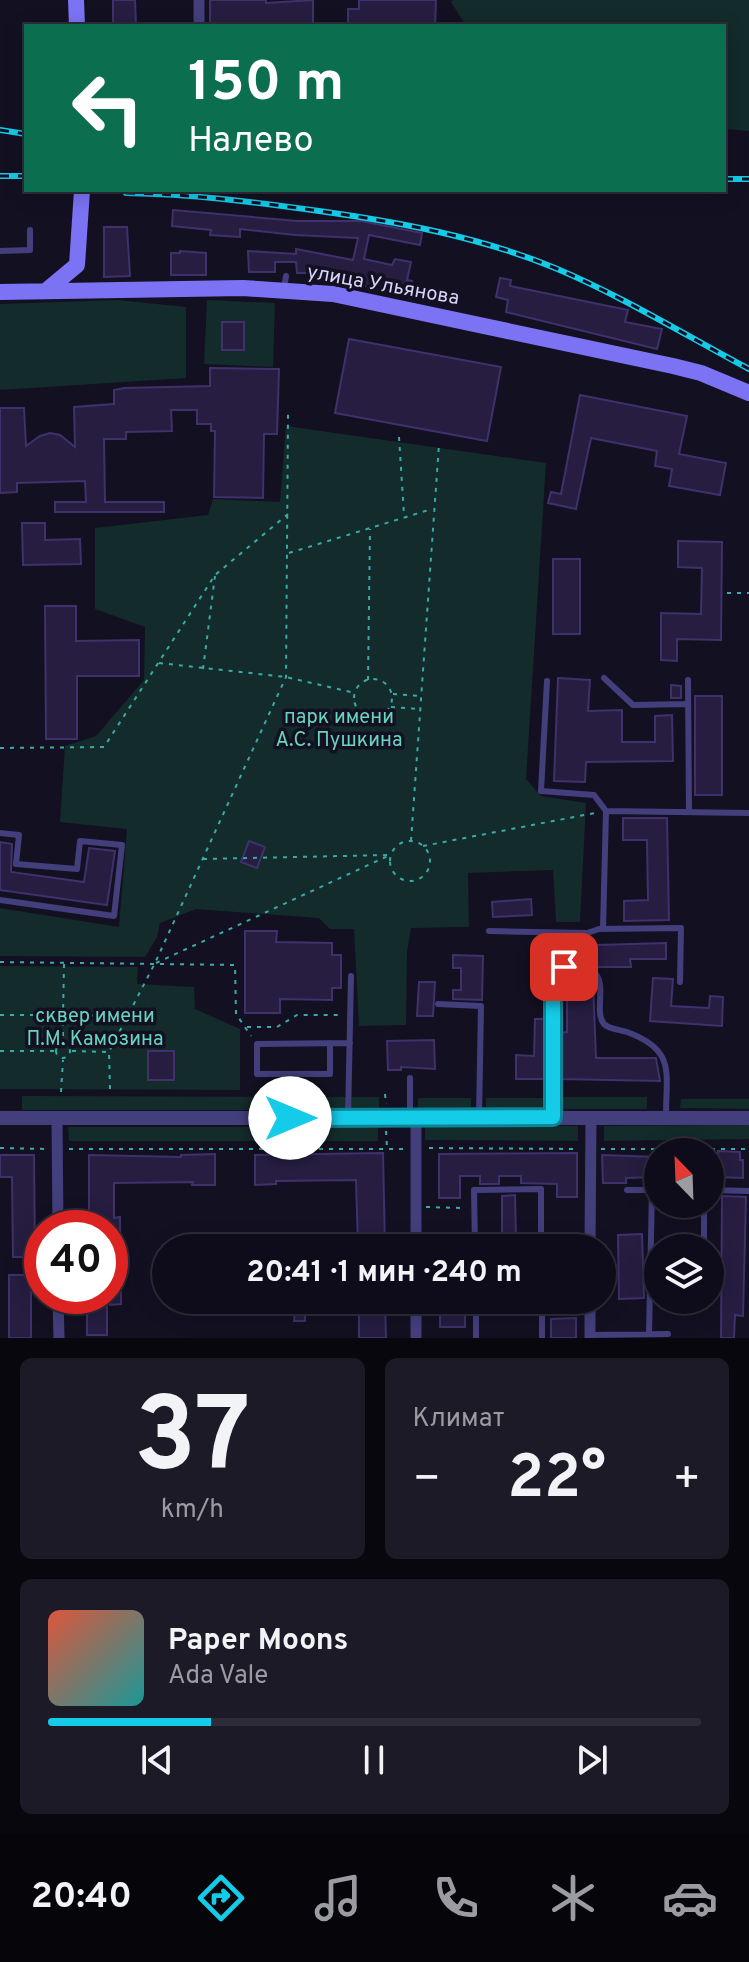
<!DOCTYPE html>
<html lang="ru">
<meta charset="utf-8">
<style>
:root{--surface:#0e0c1a;--page:#1c1a27;--text:#f1f3f6;--muted:#9b9ba2;--line:#2e2c39;--accent:#14cbe8}
body{margin:0;font-family:Overpass,sans-serif;background:var(--page);color:var(--text);height:100vh;display:flex;flex-direction:column;font-size:30px;white-space:nowrap}
*{box-sizing:border-box;margin:0}
p{font-size:26px;color:var(--muted)}
.icon{flex:none;width:44px;height:44px;fill:none;stroke:currentColor;stroke-width:2;stroke-linecap:round;stroke-linejoin:round}
.map{position:relative;height:1338px;overflow:hidden}
.details{display:flex;flex-direction:column;gap:20px;padding:20px;background:#08070e;flex:1}
.details>*{flex:none}
.hud{position:absolute;left:24px;top:24px;width:702px;height:168px;border-radius:0px;box-shadow:0 4px 20px #0003,0 0 0 2px var(--line);background:#0b6e4f;color:#fff;overflow:hidden}
.needle{width:52px;rotate:337deg}
.buttons{position:absolute;left:644px;top:1138px;display:grid;gap:16px}
.buttons a{display:grid;place-items:center;width:80px;height:80px;border-radius:50%;background:var(--surface);box-shadow:0 4px 20px #0003,0 0 0 2px var(--line);font-size:40px}
.speed{position:absolute;left:24px;top:1210px;display:flex;gap:16px;font-size:40px;font-weight:700;text-align:center}
.speed>*{display:grid;place-content:center;width:104px;height:104px;border-radius:50%;background:var(--surface);box-shadow:0 4px 20px #0003,0 0 0 2px var(--line);line-height:1}
.speed .limit{border:12px solid #d22;background:#fff;color:#111}
.pin{position:absolute;display:grid;place-items:center;width:68px;height:68px;color:#fff;margin:-34px;border-radius:16px;box-shadow:0 4px 12px #0006}
.me{position:absolute;width:88px;margin:-44px;rotate:90deg;stroke-linejoin:round;filter:drop-shadow(0 0 6px #0008)}
.turn{display:flex;align-items:center;gap:28px;height:168px;padding:0 32px;font-size:36px}
.turn .icon{width:104px;height:104px;stroke-width:2.5}
.turn b{display:block;font-size:56px;line-height:68px}
.big{font-size:60px;font-weight:700;line-height:1.1}
.details .widget{flex:1;display:flex;flex-direction:column;justify-content:center;gap:12px;min-width:0;padding:0 28px;border-radius:12px;background:var(--page)}
.details .dial{align-items:center;gap:0}
.dial b{font-size:104px;line-height:1}
.song{display:flex;align-items:center;gap:24px}
.cover{width:96px;height:96px;border-radius:12px;background:linear-gradient(135deg,hsl(10 70% 55%),hsl(180 70% 35%))}
.played{height:8px;border-radius:4px;background:linear-gradient(90deg,var(--accent) 25%,var(--line) 25%)}
.keys{display:flex;justify-content:space-around;direction:ltr}
.heat{display:flex;justify-content:space-between;align-items:center;font-size:44px;direction:ltr}
.details .tiles{flex:1;display:grid;gap:20px;grid-template-columns:1fr 1fr}
.widget:last-child{grid-column:span 2}
.trip{position:absolute;left:152px;top:1234px;width:464px;height:80px;border-radius:40px;background:var(--surface);box-shadow:0 4px 20px #0003,0 0 0 2px var(--line);font-weight:700;line-height:80px;text-align:center}
.menu{display:flex;height:128px;justify-content:space-around;align-items:center;background:#06050a;color:var(--muted)}
.menu .icon{width:56px;height:56px}
.menu .on{color:var(--accent)}
.menu b{font-size:36px;color:var(--text)}
.map>svg:first-child{display:block}
.green{fill:#132b2b}
.building{fill:#261d41;stroke:#3f316b;stroke-width:2}
.lines{fill:none;stroke-linecap:round;stroke-linejoin:round}
.path{stroke:#39aba8;stroke-width:2;stroke-dasharray:4 6;stroke-linecap:butt}
.service{stroke:#433f7d;stroke-width:6}
.minor{stroke:#433f7d;stroke-width:11}
.tertiary{stroke:#433f7d;stroke-width:14}
.secondary{stroke:#7b73f3;stroke-width:16}
.rail-casing{stroke:#14cbe8;stroke-width:6}
.rail{stroke:#131022;stroke-width:3;stroke-dasharray:9;stroke-linecap:butt}
.route-casing{stroke:#0d8497;stroke-width:20}
.route{stroke:#14cbe8;stroke-width:14}
.labels{text-anchor:middle;dominant-baseline:central;stroke-width:7;stroke-linejoin:round;paint-order:stroke}
.street-label{font-size:20px;fill:#dad4fb;stroke:#131022}
.park-label{font-size:20px;fill:#66d5be;stroke:#131022}
</style>
<div class="map">
<svg width="749" height="1338" viewBox="0 0 749 1338">
<rect width="100%" height="100%" fill="#131022"/>
<path class="green" d="M453,0H749V131L724,129V26H466L451,2Z
M118,300L186,307V378L0,390V304Z
M207,300L275,303L273,367L204,364Z
M286,426L546,463L526,779L541,796L586,803L580,922H556L553,870L468,873L469,927L411,928L407,952L406,1025L359,1026L354,929H330L319,918L196,909L160,923L157,937L145,957L0,956V908L119,927L127,829L60,822L65,746L96,736L144,680L145,627L95,609V528L208,515L213,499L280,502Z
M0,966L138,967L137,984L194,987L195,1009L240,1029V1090L0,1089Z
M22,1096L379,1097V1110H22Z
M559,1097H647V1109H559Z
M418,1098H471V1109H418Z
M486,1098H543V1108H486Z
M681,1099H749V1109L680,1108Z
M749,1125V1139L604,1141V1126Z
M425,1126H578V1141L425,1140Z
M68,1127H378V1141H69Z"/>
<path class="building" d="M113,0H135L136,26H113Z
M210,0H266V3L313,0V26H210Z
M359,0H436L435,26H348V9H359Z
M173,210L297,221H361L422,233L420,245L369,235L364,259L392,265L395,259L411,262L407,280L412,281L409,295L314,276L315,273H297L296,262H275V272H249L248,251L296,254V249L353,260L358,238L295,235L240,229V237L210,235L211,230L172,226Z
M104,227H127L130,276L104,277Z
M180,251L206,253V275H171V253H180Z
M500,278L511,280L510,286L628,310L625,322L662,329L657,349L506,312L508,300L496,297Z
M222,322H244V350H222Z
M349,339L501,367L487,441L335,413Z
M210,368L279,369L277,434H264L263,498L214,497L215,431H211V424H197V410H171L172,431L126,432V439H104L105,502H164V512H55V502H86L85,481L17,483V492L0,493V408H24L26,446L40,436L50,433L60,435L75,447L74,407L114,404V390L124,388L210,386Z
M580,395L687,416L679,454L726,463L720,495L669,486L672,469L655,466L657,451L591,438L576,509L548,503L551,492L561,494Z
M22,523H45V540L80,539L81,564L23,565Z
M678,541L722,542L721,640L677,639V661L661,660V613L701,614L702,568L678,567Z
M553,559H580V634H553Z
M45,606H76V641L139,640V676H77V739H46Z
M558,678L590,680L588,711L622,710V742H655V716L672,715L673,761L586,762L585,782L554,781Z
M671,685L681,686V698H671Z
M695,696H722V795H695Z
M623,818H667L669,920L624,921V901L648,900L647,840H623Z
M249,841L265,847L257,868L241,862Z
M0,842L12,844L11,872L84,882L89,848L115,851L107,905L0,890Z
M531,899L532,915L493,917L492,902Z
M245,931H277L276,942L332,943V955H341V988H332V1000L280,999V1013H245Z
M666,943V959H630L631,967H597V945Z
M453,955L483,956L482,1000L453,999V990H461V968H453Z
M653,978L673,979L671,1006L709,1008L710,996L723,997L722,1026L650,1021Z
M419,982H435L433,1016H417Z
M567,982H593L596,1058H656L660,1081L559,1079V1033L567,1032Z
M535,1019H547V1079H516V1055L534,1056Z
M434,1040L435,1069L401,1067V1070H388L387,1041Z
M148,1051H174V1080H148Z
M718,1151L740,1152V1160H743V1178L717,1177Z
M383,1153L385,1248H358L356,1180L276,1181V1184L255,1185V1155Z
M577,1153V1197H557V1184L521,1183V1176H499V1184H480V1176H460V1198H439V1154Z
M215,1154V1185H192L193,1182L114,1183V1218L120,1217L121,1304L110,1305V1228H99V1217H89V1155L181,1157V1155Z
M0,1155H34L35,1257H13L12,1177H0Z
M602,1155L658,1157V1177L626,1178V1183H603Z
M515,1195L516,1238H502V1196Z
M722,1196L746,1197L743,1316L735,1315L734,1338H721Z
M554,1233H578L577,1248H554Z
M440,1234H465V1248H440Z
M642,1234L644,1298L619,1299L618,1235Z
M9,1275H31V1338H9Z
M255,1300H305V1321H294L295,1311L254,1310Z
M359,1300H385L386,1338H359Z
M440,1300H465V1327H440Z
M87,1301H107V1335H87Z
M576,1318V1338H551V1319Z"/>
<g class="lines">
<path class="path" d="M399,437L404,515
M289,553L432,509
M727,593H749
M159,663L286,677L355,693
M203,669L215,576
M354 698a19 19 0 1 1 38 0a19 19 0 1 1-38 0Z
M368,680L370,529
M393,694L421,696
M391,707L420,709
M0,748L104,747L215,575L288,514
M390 861a20 20 0 1 1 40 0a20 20 0 1 1-40 0Z
M411,841L439,444
M423,846L595,813
M203,859L389,855
M0,962L235,965L236,1014L251,1036
M156,963L390,855
M64,964L63,1015L128,1016
M0,1015H63V1043
M247,1027H277L297,1015H341
M56 1051a7 7 0 1 1 14 0a7 7 0 1 1-14 0Z
M0,1051H56
M72,1051L109,1052
M110,1089L109,1052L155,963L286,677L288,414
M61,1092L63,1060
M385,1094L386,1104
M386,1131L387,1148
M0,1148L47,1149
M429,1148L579,1149
M69,1149H403
M601,1149H749
M426,1207L463,1208
M486,1243L495,1248"/>
<path class="service" d="M0,251L30,250V230
M284,289L286,276
M604,678L633,705L688,704
M688,680L689,812
M547,681L541,791L594,795L606,811L603,929
M606,811L749,813
M0,833L19,835L16,864L77,869L80,841L122,845L114,916L0,900
M489,931L587,933L599,929L681,928L680,982
M438,1004L481,1006L479,1117
M330,1043V1074H257V1044L350,1043
M410,1078V1118
M553,1117V984C556,975 558,968 568,967C620,963 590,1007 604,1024C608,1029 621,1030 627,1032C676,1050 666,1072 666,1116
M348,1118L351,976
M627,1190H658
M710,1190L749,1191
M475,1248L474,1190L541,1189V1248
M704,1248V1204
M476,1300V1338
M542,1300V1338
M649,1334L652,1190
M590,1335L668,1334"/>
<path class="minor" d="M199,0V26
M57,1119L58,1228
M416,1248V1118
M590,1248L591,1118
M58,1296L59,1338
M416,1338V1300
M590,1338V1300"/>
<path class="tertiary" d="M0,1118H749"/>
<path class="secondary" d="M76,0L77,26
M47,290L77,265L82,190
M0,292L243,288L333,294L673,366L701,373L749,393"/>
<defs>
<path id="rail" d="M0,130L26,134
M0,176H26
M724,179H749
M126,193C191,194 255,202 319,211C399,222 480,237 555,268C622,296 685,335 749,369"/>
</defs>
<use href="#rail" class="rail-casing"/>
<use href="#rail" class="rail"/>
</g>
<g class="lines">
<defs>
<path id="route" d="M290,1118L553,1117V984L558,972L564,967"/>
</defs>
<use href="#route" class="route-casing"/>
<use href="#route" class="route"/>
</g>
<g class="labels">
<g class="street-label">
<text transform="translate(383 286) rotate(10)">улица Ульянова</text>
</g>
<g class="park-label">
<text x="339" y="718">парк имени<tspan x="339" dy="23">А.С. Пушкина</tspan></text>
<text x="95" y="1017">сквер имени<tspan x="95" dy="23">П.М. Камозина</tspan></text>
</g>
</g>
</svg>
<div class="buttons">
<a><svg class="needle" viewBox="-14 -14 28 28"><path d="M0-13l5 13h-10z" fill="#e53935"/><path d="M0 13l5-13h-10z" fill="#9b9ba2"/></svg></a>
<a><svg class="icon" aria-label="layers" viewBox="0 0 24 24"><path d="M12 4l9 5-9 5-9-5zM3 14l9 5 9-5"/></svg></a>
</div>
<div class="speed"><div class="limit">40</div></div>
<div class="pin" style="left:564px;top:967px;background:#d93025"><svg class="icon" aria-label="arrive" viewBox="0 0 24 24"><path d="M6 21V4h12l-3 4 3 4H6"/></svg></div>
<svg class="me" style="left:290px;top:1118px" viewBox="-20 -20 40 40"><circle r="19" fill="#fff"/><path d="M0-13L10 11 0 6-10 11z" fill="#14cbe8"/></svg>
<div class="trip">20:41 · 1 мин · 240 m</div>
<div class="hud">
<div class="turn"><svg class="icon" aria-label="left" viewBox="0 0 24 24"><path d="M17 20v-9H6M10 6l-5 5 5 5"/></svg><div><b>150 m</b>Налево</div></div>
</div>
</div>
<section class="details">
<div class="tiles">
<div class="widget dial"><b>37</b><p>km/h</p></div>
<div class="widget"><p>Климат</p>
<div class="heat"><a>−</a><b class="big">22°</b><a>+</a></div>
</div>
<div class="widget">
<div class="song"><i class="cover"></i><div><b>Paper Moons</b><p>Ada Vale</p></div></div>
<div class="played"></div>
<div class="keys"><svg class="icon" aria-label="previous" viewBox="0 0 24 24"><path d="M18 5L8 12l10 7zM5 5v14"/></svg><svg class="icon" aria-label="pause" viewBox="0 0 24 24"><path d="M8 5v14M16 5v14"/></svg><svg class="icon" aria-label="next" viewBox="0 0 24 24"><path d="M6 5l10 7-10 7zM19 5v14"/></svg></div>
</div>
</div>
</section>
<nav class="menu">
<b>20:40</b>
<svg class="icon on" aria-label="directions" viewBox="0 0 24 24"><path d="M12 3l9 9-9 9-9-9zM9 14v-3h6M13 9l2 2-2 2"/></svg>
<svg class="icon" aria-label="music" viewBox="0 0 24 24"><path d="M9 18V5l10-2v13"/><circle cx="6" cy="18" r="3"/><circle cx="16" cy="16" r="3"/></svg>
<svg class="icon" aria-label="phone" viewBox="0 0 24 24"><path d="M5 4h4l2 5-3 2q2 4 5 5l2-3 5 2v4C11 20 4 13 5 4z"/></svg>
<svg class="icon" aria-label="climate" viewBox="0 0 24 24"><path d="M12 3v18M4 7l16 10M4 17L20 7"/></svg>
<svg class="icon" aria-label="car" viewBox="0 0 24 24"><path d="M5 17H2v-5l4-1 3-4h7l3 4 3 1v5h-3M9 17h6M6 11h13"/><circle cx="7" cy="17" r="2"/><circle cx="17" cy="17" r="2"/></svg>
</nav>
